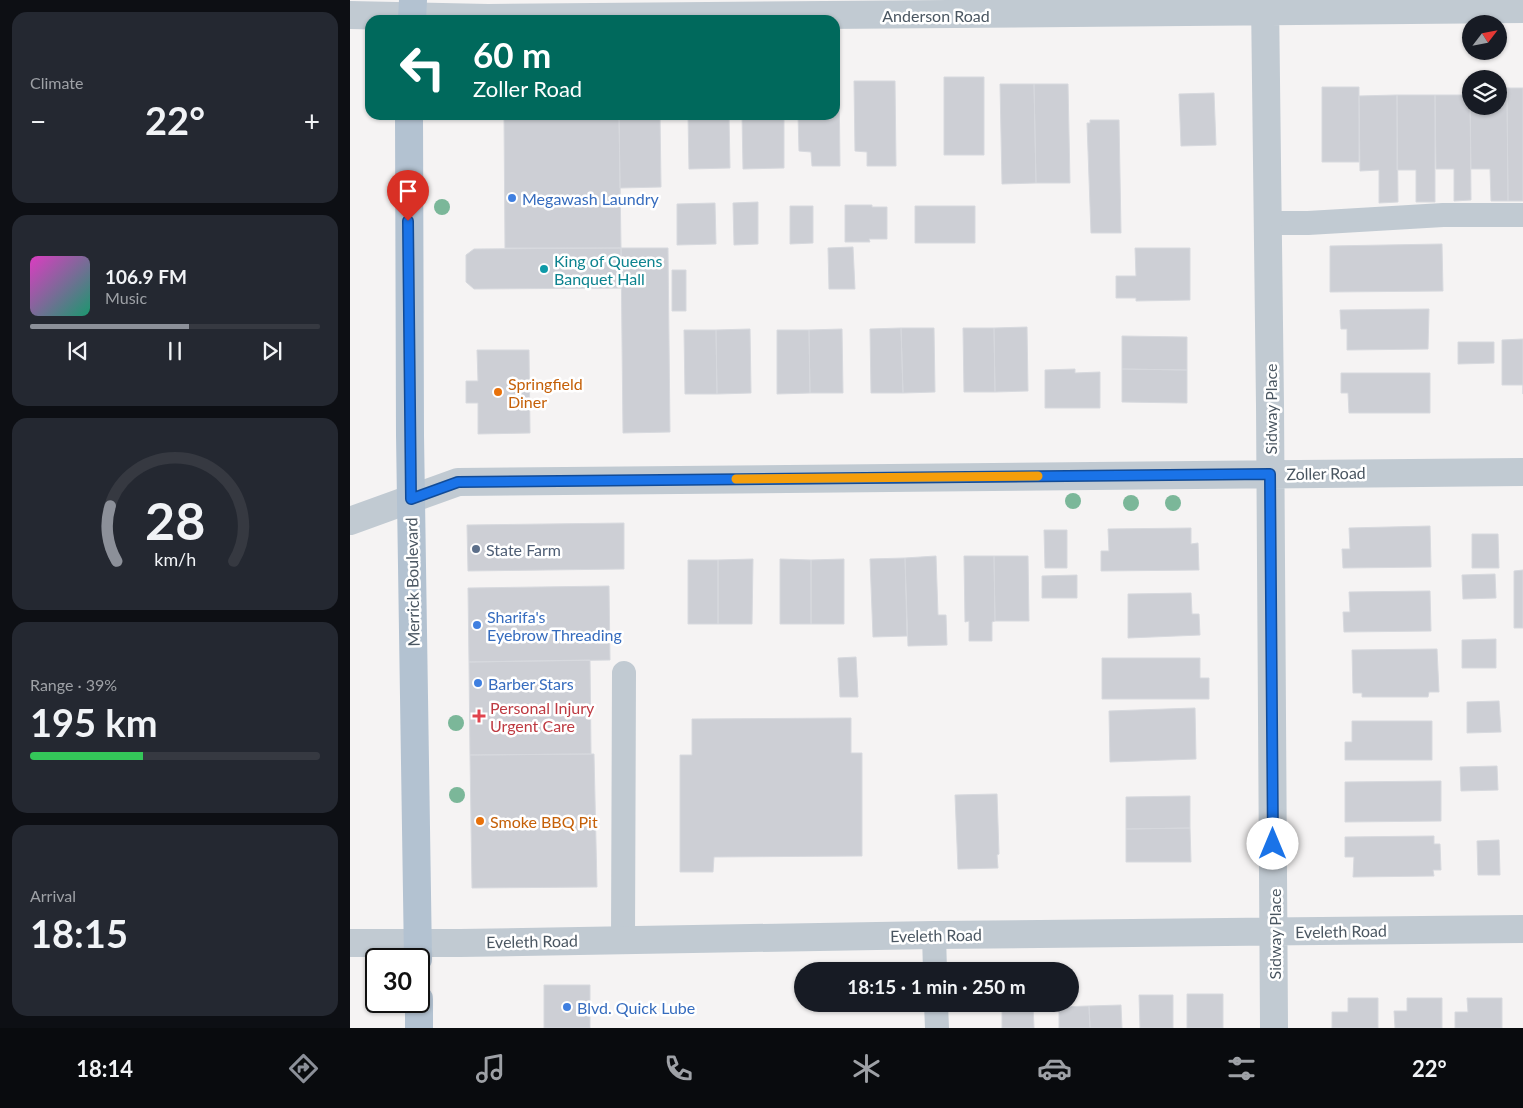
<!DOCTYPE html>
<meta charset="utf-8">
<style>
:root{--surface:#171b24;--page:#242831;--text:#f1f3f6;--muted:#9ea1a6;--line:#363941;--accent:#8c9099}
body{margin:0;font-family:Lato,sans-serif;background:var(--page);color:var(--text);height:100vh;display:flex;flex-direction:column;font-size:19px;white-space:nowrap}
*{box-sizing:border-box;margin:0}
p{font-size:16px;color:var(--muted)}
.icon{flex:none;width:28px;height:28px;fill:none;stroke:currentColor;stroke-width:2;stroke-linecap:round;stroke-linejoin:round}
.map{position:relative;flex:1;overflow:hidden}
.panel{display:flex;flex-direction:column;gap:12px;padding:12px;background:#0d0f14;width:350px}
.panel>*{flex:none}
.hud{position:absolute;left:15px;top:15px;width:475px;height:105px;border-radius:15px;box-shadow:0 1px 4px #0004;background:#00695c;color:#fff;overflow:hidden}
.needle{width:32px;rotate:58deg}
.fabs{position:absolute;left:1112px;top:15px;display:grid;gap:10px}
.fabs a{display:grid;place-items:center;width:45px;height:45px;border-radius:50%;background:var(--surface);box-shadow:0 1px 4px #0004;font-size:25px}
.speed{position:absolute;left:15px;top:948px;display:flex;gap:10px;font-size:25px;font-weight:700;text-align:center}
.speed>*{display:grid;place-content:center;width:65px;height:65px;border-radius:50%;background:var(--surface);box-shadow:0 1px 4px #0004;line-height:1}
.speed .limit{border:2px solid #111;border-radius:8px;background:#fff;color:#111}
.pin{position:absolute;display:grid;place-items:center;width:42px;height:42px;color:#fff;margin:-51px -21px;border-radius:50% 50% 50% 0;rotate:-45deg;box-shadow:0 0 5px #0007}
.pin .icon{rotate:45deg}
.me{position:absolute;width:55px;margin:-28px;rotate:0deg;stroke-linejoin:round;filter:drop-shadow(0 0 4px #0008)}
.turn{display:flex;align-items:center;gap:18px;height:105px;padding:0 25px;font-size:22px}
.turn .icon{width:65px;height:65px;stroke-width:2.5}
.turn b{display:block;font-size:35px;line-height:42px}
.big{font-size:38px;font-weight:700;line-height:1.1}
.panel .card{flex:1;display:flex;flex-direction:column;justify-content:center;gap:8px;min-width:0;padding:0 18px;border-radius:15px;background:var(--page)}
.panel .dial{align-items:center;gap:0}
.dial svg{height:130px;overflow:visible;fill:none;stroke:var(--line);stroke-width:7;stroke-linecap:round;text-anchor:middle}
.dial text{fill:var(--text);stroke:none}
.song{display:flex;align-items:center;gap:15px}
.cover{width:60px;height:60px;border-radius:8px;background:linear-gradient(135deg,hsl(310 70% 55%),hsl(160 70% 35%))}
.played{height:5px;border-radius:2px;background:linear-gradient(90deg,var(--accent) 55%,var(--line) 55%)}
.keys{display:flex;justify-content:space-around;direction:ltr}
.heat{display:flex;justify-content:space-between;align-items:center;font-size:28px;direction:ltr}
.charge{height:8px;border-radius:4px;background:linear-gradient(90deg,#34c759 39%,var(--line) 0)}
.trip{position:absolute;left:444px;top:962px;width:285px;height:50px;border-radius:25px;background:var(--surface);box-shadow:0 1px 4px #0004;font-weight:700;line-height:50px;text-align:center}
.tabs{display:flex;height:80px;justify-content:space-around;align-items:center;background:#090b0e;color:var(--muted)}
.tabs .icon{width:35px;height:35px}
.tabs .active{color:var(--accent)}
.tabs b{font-size:22px;color:var(--text)}
main{display:flex;flex:1;min-height:0}
.map>svg:first-child{display:block}
.building{fill:#cdcfd5;stroke:#d7d9de}
.lines{fill:none;stroke-linecap:round;stroke-linejoin:round}
.lane{stroke:#c1cad2;stroke-width:24}
.street{stroke:#c1cad2;stroke-width:28}
.primary{stroke:#b3c2d1;stroke-width:28}
.tree{fill:#7bb799}
.route-casing{stroke:#114b97;stroke-width:12}
.route{stroke:#1a73e8;stroke-width:9}
.slow{stroke:#f59e0b;stroke-width:9}
.shop-dot{fill:#3f7fe0;stroke:#fff;stroke-width:2}
.culture-dot{fill:#0f9aa8;stroke:#fff;stroke-width:2}
.food-dot{fill:#e8710a;stroke:#fff;stroke-width:2}
.service-dot{fill:#5c6f8a;stroke:#fff;stroke-width:2}
.health-dot{fill:#e0444e;stroke:#fff;stroke-width:2}
.labels{text-anchor:middle;dominant-baseline:central;stroke-width:5;stroke-linejoin:round;paint-order:stroke}
.street-label{font-size:16px;fill:#4a5661;stroke:#fff}
.shop-label{font-size:16px;fill:#366cbe;stroke:#fff;text-anchor:start}
.culture-label{font-size:16px;fill:#0d838f;stroke:#fff;text-anchor:start}
.food-label{font-size:16px;fill:#c56008;stroke:#fff;text-anchor:start}
.service-label{font-size:16px;fill:#4e5e75;stroke:#fff;text-anchor:start}
.health-label{font-size:16px;fill:#be3a42;stroke:#fff;text-anchor:start}
</style>
<main>
<section class="panel">
<div class="card"><p>Climate</p>
<div class="heat"><a>−</a><b class="big">22°</b><a>+</a></div>
</div>
<div class="card">
<div class="song"><i class="cover"></i><div><b>106.9 FM</b><p>Music</p></div></div>
<div class="played"></div>
<div class="keys"><svg class="icon" aria-label="previous" viewBox="0 0 24 24"><path d="M18 5L8 12l10 7zM5 5v14"/></svg><svg class="icon" aria-label="pause" viewBox="0 0 24 24"><path d="M8 5v14M16 5v14"/></svg><svg class="icon" aria-label="next" viewBox="0 0 24 24"><path d="M6 5l10 7-10 7zM19 5v14"/></svg></div>
</div>
<div class="card dial"><svg viewBox="0 0 100 80">
<path d="M14 69A42 42 0 1 1 86 69"/>
<path d="M14 69A42 42 0 0 1 10 35" stroke="#8c9099"/>
<text x="50" y="56" font-size="32" font-weight="700">28</text>
<text x="50" y="72" font-size="11">km/h</text>
</svg></div>
<div class="card"><p>Range · 39%</p><b class="big">195 km</b><div class="charge"></div></div>
<div class="card"><p>Arrival</p><b class="big">18:15</b></div>
</section>
<div class="map">
<svg width="1173" height="1028" viewBox="0 0 1173 1028">
<rect width="100%" height="100%" fill="#f5f3f3"/>
<path class="building" d="M594,77H634V155H594Z
M485,80H489L490,166H462L461,152L449,151L448,115H485Z
M504,81H545L546,166H517V152L505,151Z
M650,84H684L686,183L652,184Z
M684,84H718L720,183H686Z
M972,87H1009V162H972Z
M1157,88H1173V201H1158Z
M864,93L866,145L831,146L829,94Z
M1047,95L1048,202L1029,203V170L1010,171L1009,96Z
M1047,95H1085V202H1066V170H1047Z
M1085,95H1120L1121,200L1104,201V169H1086Z
M1120,95H1121V106H1149V95H1157L1158,201H1141L1140,169H1121Z
M154,115H269L271,248H155Z
M269,115H310L311,187L270,188Z
M338,115H379L380,168L339,169Z
M392,115H434V168L393,169Z
M740,120H769L771,233H741L737,123H740Z
M408,202V244L384,245L383,203Z
M365,203L366,244L327,245V204Z
M495,205H522V207H537V239H519L520,242H495Z
M440,206H463V243L440,244Z
M565,206H625V243H565Z
M1092,244L1093,291L980,292V246Z
M503,247L505,289H479L478,248Z
M271,248L272,288L124,289L116,282V255L124,249Z
M271,248H318L320,432L273,433Z
M785,248H840V300L786,301V298H766V276H786Z
M322,270H336V311H322Z
M1079,309L1078,349L997,350V329H991L990,310Z
M677,327L678,391L645,392L644,328Z
M551,328L553,393H521L520,329Z
M551,328H584L585,392L553,393Z
M613,328H644L645,392H614Z
M400,329L401,393L367,394L366,330Z
M492,329L493,393H460L459,330Z
M334,330H366L367,394H335Z
M427,330H459L460,393L427,394Z
M772,336L837,337V370L772,369Z
M1173,339V394V385H1152V340Z
M1108,342H1144V363L1108,364Z
M127,350H179L180,433L128,434V403H116V381H128Z
M725,369V373L750,372V408H695V370Z
M772,369L837,370V403L772,402Z
M991,373H1080V413H999L998,393H991Z
M274,523V569L118,571L117,525Z
M1080,526L1081,567L993,568L992,549H1000L999,528Z
M841,528V544L848,543L849,570L751,571V551H759L758,529Z
M694,530H717V568H695Z
M1122,534H1148L1149,568H1122Z
M586,556L588,615H596L597,645L558,646L555,558Z
M614,556H644L645,621L642,622V641H619V621L615,622Z
M644,556H678L679,621H645Z
M555,558L557,636L523,637L520,559Z
M403,559L402,624H368V560Z
M430,559L461,560V624H430Z
M494,559V624H461V560Z
M338,560H368V624H338Z
M1173,570V628H1164V571Z
M1145,574L1146,598L1113,599L1112,575Z
M727,575V598H692V576Z
M259,586L260,660L119,662L118,588Z
M1080,591L1081,631L994,632L993,612H1000L999,592Z
M841,593L842,614H849L850,635L778,638V594Z
M1146,639V668H1112V640Z
M1087,649L1089,692H1079L1078,697H1012V693H1003L1002,650Z
M506,657L508,697H490L488,658Z
M752,658H850V678H859V699H752Z
M240,660L241,754L120,755L119,662Z
M1149,701L1151,732L1117,733V702Z
M845,708L846,759L760,762L759,711Z
M501,718V753H512V856L364,857L363,872H330V755H342V719Z
M1002,721H1082V760H995V742H1002Z
M244,754L247,887L122,888L120,755Z
M1147,766L1148,790L1111,791L1110,767Z
M1091,781V821L995,822V782Z
M647,794L649,854L647,855L648,868L608,869L605,795Z
M840,796V828L776,829V797Z
M840,828L841,862H776V829Z
M1084,836V844H1090L1091,870H1083L1084,876L1003,877L1004,857H995V837Z
M1149,840L1150,875H1128L1127,841Z
M194,985H240V1028H194Z
M837,994H873V1028H837Z
M789,995H823V1028H790Z
M998,998H1028V1028H982V1012H998Z
M1057,998H1092V1028H1045L1044,1011H1057Z
M1117,998H1152V1028H1105V1012H1118Z
M652,1004H683L684,1028H652Z
M771,1005L772,1028H740L739,1006Z
M739,1006L740,1028H709V1007Z"/>
<g class="lines">
<path class="lane" d="M918,223H958L1093,215H1173
M584,935L585,971
M273,940L274,673
M586,1004L587,1028"/>
<path class="street" d="M915,0L920,405L924,1028
M0,15L138,18L1173,9
M0,521L108,482L1173,472
M0,943H110L584,935L1173,929"/>
<path class="primary" d="M62,20L63,0
M59,115L60,435L68,959
M69,999V1028"/>
</g>
<g class="tree">
<circle cx="92" cy="207" r="8"/>
<circle cx="723" cy="501" r="8"/>
<circle cx="781" cy="503" r="8"/>
<circle cx="823" cy="503" r="8"/>
<circle cx="106" cy="723" r="8"/>
<circle cx="107" cy="795" r="8"/>
</g>
<g class="lines">
<defs>
<path id="route" d="M58,221L61,499L108,482L920,474L923,844"/>
</defs>
<use href="#route" class="route-casing"/>
<use href="#route" class="route"/>
<path class="slow" d="M386,479L688,476"/>
</g>
<g class="shop-dot">
<circle cx="162" cy="198" r="5"/>
<circle cx="127" cy="625" r="5"/>
<circle cx="128" cy="683" r="5"/>
<circle cx="217" cy="1007" r="5"/>
</g>
<circle class="culture-dot" cx="194" cy="269" r="5"/>
<g class="food-dot">
<circle cx="148" cy="392" r="5"/>
<circle cx="130" cy="821" r="5"/>
</g>
<circle class="service-dot" cx="126" cy="549" r="5"/>
<path class="health-dot" d="M126.5 708.5h5v5h5v5h-5v5h-5v-5h-5v-5h5z"/>
<g class="labels">
<g class="street-label">
<text x="586" y="15">Anderson Road</text>
<text transform="translate(920 409) rotate(-90)">Sidway Place</text>
<text transform="translate(976 473) rotate(-1)">Zoller Road</text>
<text transform="translate(62 582) rotate(-91)">Merrick Boulevard</text>
<text transform="translate(991 931) rotate(-1)">Eveleth Road</text>
<text transform="translate(924 934) rotate(-90)">Sidway Place</text>
<text transform="translate(586 935) rotate(-1)">Eveleth Road</text>
<text transform="translate(182 941) rotate(-1)">Eveleth Road</text>
</g>
<g class="shop-label">
<text x="172" y="198">Megawash Laundry</text>
<text x="137" y="616">Sharifa's<tspan x="137" dy="18">Eyebrow Threading</tspan></text>
<text x="138" y="683">Barber Stars</text>
<text x="227" y="1007">Blvd. Quick Lube</text>
</g>
<g class="culture-label">
<text x="204" y="260">King of Queens<tspan x="204" dy="18">Banquet Hall</tspan></text>
</g>
<g class="food-label">
<text x="158" y="383">Springfield<tspan x="158" dy="18">Diner</tspan></text>
<text x="140" y="821">Smoke BBQ Pit</text>
</g>
<g class="service-label">
<text x="136" y="549">State Farm</text>
</g>
<g class="health-label">
<text x="140" y="707">Personal Injury<tspan x="140" dy="18">Urgent Care</tspan></text>
</g>
</g>
</svg>
<div class="fabs">
<a><svg class="needle" viewBox="-14 -14 28 28"><path d="M0-13l5 13h-10z" fill="#e53935"/><path d="M0 13l5-13h-10z" fill="#9ea1a6"/></svg></a>
<a><svg class="icon" aria-label="layers" viewBox="0 0 24 24"><path d="M12 4l9 5-9 5-9-5zM3 14l9 5 9-5"/></svg></a>
</div>
<div class="speed"><div class="limit">30</div></div>
<div class="pin" style="left:58px;top:221px;background:#d93025"><svg class="icon" aria-label="arrive" viewBox="0 0 24 24"><path d="M6 21V4h12l-3 4 3 4H6"/></svg></div>
<svg class="me" style="left:923px;top:844px" viewBox="-20 -20 40 40"><circle r="19" fill="#fff"/><path d="M0-13L10 11 0 6-10 11z" fill="#1a73e8"/></svg>
<div class="trip">18:15 · 1 min · 250 m</div>
<div class="hud">
<div class="turn"><svg class="icon" aria-label="left" viewBox="0 0 24 24"><path d="M17 20v-9H6M10 6l-5 5 5 5"/></svg><div><b>60 m</b>Zoller Road</div></div>
</div>
</div>
</main>
<nav class="tabs">
<b>18:14</b>
<svg class="icon active" aria-label="directions" viewBox="0 0 24 24"><path d="M12 3l9 9-9 9-9-9zM9 14v-3h6M13 9l2 2-2 2"/></svg>
<svg class="icon" aria-label="music" viewBox="0 0 24 24"><path d="M9 18V5l10-2v13"/><circle cx="6" cy="18" r="3"/><circle cx="16" cy="16" r="3"/></svg>
<svg class="icon" aria-label="phone" viewBox="0 0 24 24"><path d="M5 4h4l2 5-3 2q2 4 5 5l2-3 5 2v4C11 20 4 13 5 4z"/></svg>
<svg class="icon" aria-label="climate" viewBox="0 0 24 24"><path d="M12 3v18M4 7l16 10M4 17L20 7"/></svg>
<svg class="icon" aria-label="car" viewBox="0 0 24 24"><path d="M5 17H2v-5l4-1 3-4h7l3 4 3 1v5h-3M9 17h6M6 11h13"/><circle cx="7" cy="17" r="2"/><circle cx="17" cy="17" r="2"/></svg>
<svg class="icon" aria-label="filters" viewBox="0 0 24 24"><path d="M4 7h16M4 17h16"/><circle cx="9" cy="7" r="2"/><circle cx="15" cy="17" r="2"/></svg>
<b>22°</b>
</nav>
